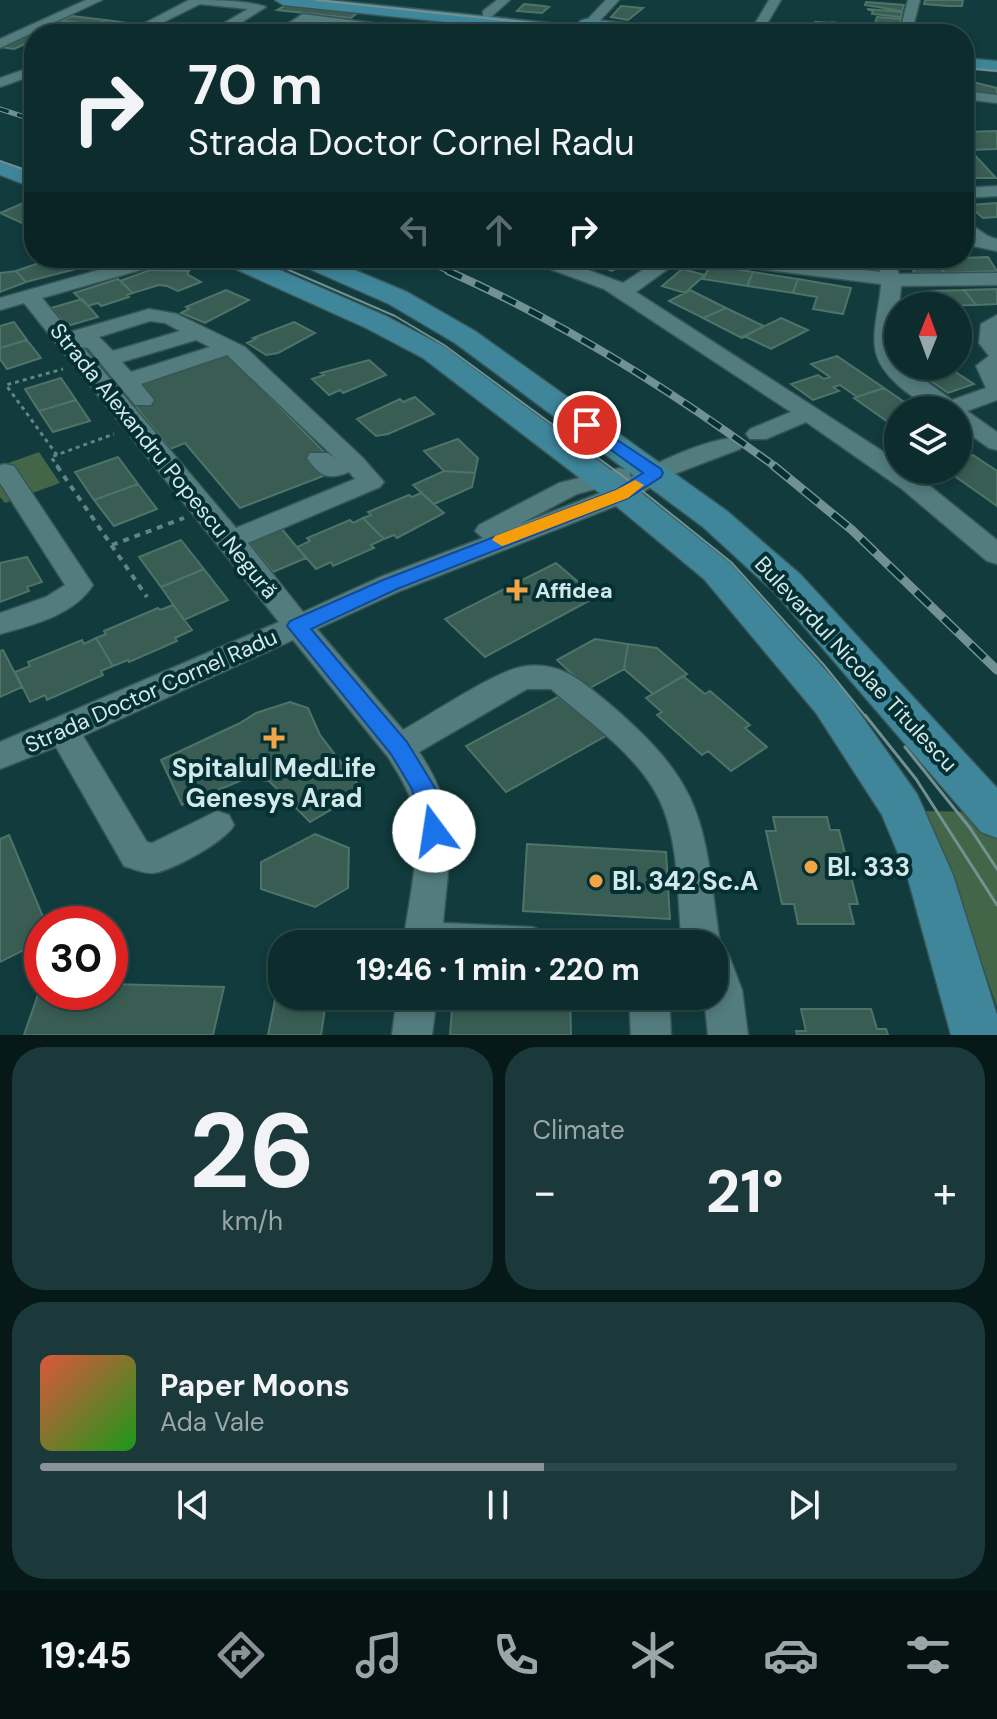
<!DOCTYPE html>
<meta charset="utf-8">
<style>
:root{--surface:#0d2c2e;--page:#1b383a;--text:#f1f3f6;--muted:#9aa7aa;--line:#2d484a;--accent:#8c9099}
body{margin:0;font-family:"DM Sans",sans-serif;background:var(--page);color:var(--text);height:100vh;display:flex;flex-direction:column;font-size:30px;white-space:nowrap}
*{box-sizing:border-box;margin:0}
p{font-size:26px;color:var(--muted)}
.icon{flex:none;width:44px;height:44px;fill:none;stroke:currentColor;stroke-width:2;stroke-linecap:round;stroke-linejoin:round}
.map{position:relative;height:1035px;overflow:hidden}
.drawer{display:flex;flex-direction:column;gap:12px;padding:12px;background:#071819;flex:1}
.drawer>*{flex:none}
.banner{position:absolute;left:24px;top:24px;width:950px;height:244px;border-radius:32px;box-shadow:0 4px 12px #0003,0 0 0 2px var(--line);background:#0d2c2e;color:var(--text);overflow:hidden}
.needle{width:52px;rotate:1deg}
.fabs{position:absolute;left:884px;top:292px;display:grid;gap:16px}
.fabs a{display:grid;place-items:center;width:88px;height:88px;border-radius:50%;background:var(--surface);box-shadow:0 4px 12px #0003,0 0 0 2px var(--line);font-size:40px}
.speed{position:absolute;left:24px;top:906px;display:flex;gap:16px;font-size:40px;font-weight:700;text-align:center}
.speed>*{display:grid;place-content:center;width:104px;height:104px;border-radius:50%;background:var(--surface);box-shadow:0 4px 12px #0003,0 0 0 2px var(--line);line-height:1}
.speed .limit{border:12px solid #d22;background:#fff;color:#111}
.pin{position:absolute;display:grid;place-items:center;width:68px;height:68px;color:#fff;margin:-34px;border:4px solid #fff;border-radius:50%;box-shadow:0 2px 8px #0007}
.me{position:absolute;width:88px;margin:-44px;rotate:346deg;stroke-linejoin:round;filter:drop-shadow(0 0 6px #0008)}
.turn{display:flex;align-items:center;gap:28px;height:168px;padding:0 32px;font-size:36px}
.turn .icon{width:104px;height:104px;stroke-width:2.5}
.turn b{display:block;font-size:56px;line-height:68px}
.lanes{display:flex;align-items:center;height:76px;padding:0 32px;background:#0003;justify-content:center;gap:40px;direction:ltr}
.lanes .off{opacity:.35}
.big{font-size:60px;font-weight:700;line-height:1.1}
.drawer .widget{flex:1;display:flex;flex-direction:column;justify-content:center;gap:12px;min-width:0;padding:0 28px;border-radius:32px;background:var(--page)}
.drawer .dial{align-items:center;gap:0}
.dial b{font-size:104px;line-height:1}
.song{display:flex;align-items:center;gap:24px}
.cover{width:96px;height:96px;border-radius:12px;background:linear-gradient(135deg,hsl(10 70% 55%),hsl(120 70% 35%))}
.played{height:8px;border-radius:4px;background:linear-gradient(90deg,var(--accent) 55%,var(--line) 55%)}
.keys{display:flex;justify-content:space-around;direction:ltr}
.heat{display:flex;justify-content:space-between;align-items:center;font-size:44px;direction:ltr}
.drawer .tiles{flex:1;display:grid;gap:12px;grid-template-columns:1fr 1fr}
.widget:last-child{grid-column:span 2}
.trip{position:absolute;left:268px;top:930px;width:460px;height:80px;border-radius:32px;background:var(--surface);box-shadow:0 4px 12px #0003,0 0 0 2px var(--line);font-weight:700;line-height:80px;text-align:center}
.tabs{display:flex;height:128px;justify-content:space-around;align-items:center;background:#051212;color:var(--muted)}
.tabs .icon{width:56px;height:56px}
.tabs .active{color:var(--accent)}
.tabs b{font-size:36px;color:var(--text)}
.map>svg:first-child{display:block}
.green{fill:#446648}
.building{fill:#395d53;stroke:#4e7368;stroke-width:2}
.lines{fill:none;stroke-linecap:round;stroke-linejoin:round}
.minor-casing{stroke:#385556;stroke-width:3}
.major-casing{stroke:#385556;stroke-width:3}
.path-far1{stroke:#628485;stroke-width:3;stroke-dasharray:4 4;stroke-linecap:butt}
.path{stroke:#628485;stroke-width:4;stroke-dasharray:6 6;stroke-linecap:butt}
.minor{fill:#537c7e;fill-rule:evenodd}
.major{fill:#3f869b;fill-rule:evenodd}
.tram-far1{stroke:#729193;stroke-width:2}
.tram{stroke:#729193;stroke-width:3}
.rail-far3-casing{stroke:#729193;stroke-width:5}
.rail-far2-casing{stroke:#729193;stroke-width:6}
.rail-far1-casing{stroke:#729193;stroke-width:8}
.rail-casing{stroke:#729193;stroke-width:9}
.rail-far3{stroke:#043033;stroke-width:3;stroke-dasharray:9;stroke-linecap:butt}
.rail-far2{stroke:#043033;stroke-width:4;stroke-dasharray:12;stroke-linecap:butt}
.rail-far1{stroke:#043033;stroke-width:5;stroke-dasharray:15;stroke-linecap:butt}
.rail{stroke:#043033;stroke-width:6;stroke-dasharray:19;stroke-linecap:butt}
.route{fill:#1a73e8;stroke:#114b97;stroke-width:2}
.slow{fill:#f59e0b}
.poi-dot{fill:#f3a443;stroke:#043033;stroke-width:3}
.labels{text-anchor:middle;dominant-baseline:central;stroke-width:8;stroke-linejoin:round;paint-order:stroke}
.street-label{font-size:22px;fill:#d3e8e9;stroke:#043033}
.poi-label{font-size:22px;font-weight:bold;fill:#d3e8e9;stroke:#043033;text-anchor:start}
.near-poi-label{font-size:26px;font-weight:bold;fill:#d3e8e9;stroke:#043033;text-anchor:start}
</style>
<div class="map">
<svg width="997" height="1035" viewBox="0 0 997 1035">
<rect width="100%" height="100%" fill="#113b3d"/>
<path class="green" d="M39,452L60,483L5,503L0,497V466Z
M923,811L978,812L997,836V1007L945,859Z"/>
<path class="building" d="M925,0H963L962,6H948L924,4Z
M866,2L904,5L902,11L865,5Z
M288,4L360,11L351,18L277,10Z
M524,4L544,6L549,7L542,13L517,11Z
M621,6L643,8L628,20L611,17Z
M867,9L902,12L901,17L872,14L873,11Z
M72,16L106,20L96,25L61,21Z
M877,17L901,19L899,25L875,23Z
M106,20L134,24L123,29L96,25Z
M61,21L74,22L47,34H30Z
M815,22L833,23L828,34H810Z
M770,24L804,27L802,31L781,29L784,34H764Z
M302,25L318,27L311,34H284Z
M30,34L34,35V40L14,49L0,47Z
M973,82L997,88V96L972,93Z
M997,131V149L970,150L996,178H964V132Z
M23,203L34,208V218L22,223L0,213Z
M997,203V217L983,218L968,205Z
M988,257L997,271L945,273L933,259Z
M53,258H65L76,269L26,282L16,271Z
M65,258H107L76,269Z
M576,258H625L630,260L612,271Z
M796,258H862L841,266Z
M903,258H933L945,273L916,274Z
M710,265L753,272L747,286L703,279Z
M682,269L705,275L685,293L662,286Z
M150,270L189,271L187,274L201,282L178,291L167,286L159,285L133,293L120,281Z
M16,271L26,282L0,292V273Z
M753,272L798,279L793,293L747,286Z
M118,279L133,293L127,295L129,297L101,306L98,303L88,306L74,293Z
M798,279L851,288L843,314L813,309L817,297L793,293Z
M997,289V304L976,305L964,290Z
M226,290L249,300L205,323L181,313L189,309L186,307Z
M690,290L726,308L703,318L669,301Z
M964,290L976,305L915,306L916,298L928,291Z
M82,299L98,317L67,326L51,308Z
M726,308L764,326L742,338L703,318Z
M781,318L808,330L771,349L744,336Z
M14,322L27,340L0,348V326Z
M294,322L315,333L278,353L266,355L247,343L256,339L253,338Z
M27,340L41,358L7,369L0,359V348Z
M229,355L327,455L309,462L323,476L240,508L185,443L170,449L133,403L151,397L139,384Z
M837,356L884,388L857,397L840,385L833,387L839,391L813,400L791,384L818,375L824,379L830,377L811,364Z
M369,360L386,375L343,393L340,390L329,395L312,379L324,375L321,373Z
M914,366H946L974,384L948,393L918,372Z
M61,378L76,400L39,411L25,389Z
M884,388L916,410H898V429L854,398Z
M415,397L434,414L388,434L376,436L357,419L400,399L403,402Z
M76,400L90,421L53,432L39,411Z
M458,439L478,458L475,473L444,471L424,451Z
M973,455L997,471V506L946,470H958V460Z
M118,457L138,484L94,500L75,472Z
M444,471L475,473L472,487L434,504L413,485Z
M138,484L157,509L114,526L94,500Z
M421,493L444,513L397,538L394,535L384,539L363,518L371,515L368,512L409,495L412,497Z
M363,518L384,539L371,545L374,548L333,566L331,562L316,569L297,547L310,541L307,538L350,520L353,523Z
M281,528L306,558L273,572L248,542Z
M181,540L204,569L161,587L139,557Z
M27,557L42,582L27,587L29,591L0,602V563Z
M556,563L596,597L485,657L445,619Z
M204,569L228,600L184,620L161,587Z
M173,605L192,630L175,638L177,641L129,662L128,660L113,666L96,638L106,634L104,631L158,608L160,610Z
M96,638L113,666L101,671L103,675L47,700L45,695L30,702L15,672L30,666L28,662L82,640L84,644Z
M595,639L628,644L624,669L588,689L557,660Z
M628,644L657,648L687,674L653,694L624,669Z
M3,650L22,687L0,697V651Z
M683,676L705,694L710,691L750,725L745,728L767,747L731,771L708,751L702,755L657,715L662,712L646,698Z
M569,691L611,733L506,792L466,746Z
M290,702L308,708L320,735L363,791L310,822L269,781L247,778L182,805L161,760L240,723L256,713Z
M773,817H827L830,830H839L858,904H849L854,924H798L794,904H782L766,831H776Z
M315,834L349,848L348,888L315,907L261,889V862Z
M9,835L46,924H42V941L0,962V839Z
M527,844L666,852L670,919L523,911Z
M279,980H282V996H327L321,1035H268Z
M42,983V992H110V984L224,987L213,1035H24Z
M453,996H570L571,1035H450Z
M801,1009H871L877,1029H886L888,1035H797L796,1031H806Z"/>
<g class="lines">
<defs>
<path id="minor" d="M86,0H102L0,48V39Z
M189,0C211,0 247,0 266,7L228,31L230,34H192L159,27L165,23L214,29L248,9L200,4L140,34H124Z
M497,0H510L491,17H483V11Z
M606,0H619L593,28H585V22Z
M769,0H781L761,34H749Z
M908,0H920L911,34H899Z
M303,14L425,30L431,34H396L305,22L286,34H271Z
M832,22L842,25L837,34H825Z
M89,25L106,27L116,34H59Z
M34,66V75L0,87V78Z
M34,86V95H24V89Z
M964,91L997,95V103L964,99Z
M997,186V196L964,198V188Z
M964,222C977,225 983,237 997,239V251L973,246L964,237Z
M141,258H171L169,262L42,298L70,332L149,309L177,314L245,347L362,457L384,482L380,487L248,543L303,612L380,577L483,538L475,531L479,525L559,483L620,468L629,470L631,477C651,465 718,433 740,439L744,444L740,449L664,478L631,500L400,591L317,629L403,730C430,715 494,672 521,667C558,660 579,679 606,701C707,786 703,821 720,944L717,950L728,953L742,990L748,1035H708L704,996H714V944H682C677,897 680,842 659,799C637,754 587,721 551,689H527L419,752C461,813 449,854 443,923L532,927L545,932L551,944H403C408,905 423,844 413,807C408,789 398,773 388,757L293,640L83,736L147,842L152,843L217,811L229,815L234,825C226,841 173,870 154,873C145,874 133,869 124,866L56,747L0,769V742L279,622L24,303L0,310V298ZM150,321L165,323L180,331L113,351L99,337ZM196,340L210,347L131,372L122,362ZM83,347L88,348L135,405H151L154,400L141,384L227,355L337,460L328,453H310L307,458C320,476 327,481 349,472L355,479L236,528ZM624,481L613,488L520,524L577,494Z
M529,258H556L623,283L661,258H683L636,292L890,456L898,462V470H909L920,478L997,540V564L987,561L902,489L806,422L766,439H750L746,434L750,429L791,412L604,289L531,262Z
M710,258H764L880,272L875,258H893L899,274L997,273V285L901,286L896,340L898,366H905L952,400L986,388L976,366L989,356L979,343L981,324L997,315V400L967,411L997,432V450L989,448L958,426V410C950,410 940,412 933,408C912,398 882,377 876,353C871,331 880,306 881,284L719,264Z
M5,464L14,466L93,585C74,615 33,625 0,634V613L46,597L65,585L0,483V465Z
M397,996H437L432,1035H392Z
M629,996H669L671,1035H631Z"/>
<path id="major" d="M275,0H328L579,26L580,21L586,19L681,29L689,34H560L283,5Z
M964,58L997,61V71L964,68Z
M0,162L34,173V188L0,175Z
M219,258H252L386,316L443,346L634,487L730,563L844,691L917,794L953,875L997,1015V1035H951L907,875L882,815L816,713L704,579L610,501L423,358L366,328L222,263Z
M293,258H326L407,292L475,331L727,511L801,575L997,788V838L981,832L775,593L703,527L455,343L389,304L296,263Z"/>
</defs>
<use href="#minor" class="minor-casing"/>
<use href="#major" class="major-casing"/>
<path class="path-far1" d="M57,455L6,385L63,369
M59,468L51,457L114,434"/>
<path class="path" d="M57,466L147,597
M112,545L184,518"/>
<use href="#minor" class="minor"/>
<use href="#major" class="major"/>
<path class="tram-far1" d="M316,0L635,34
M964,68L997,71
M0,161L34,173
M261,258L395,316L444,345L635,485L731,562L824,665L866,717"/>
<path class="tram" d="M865,715L916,779L997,905
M905,747L970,828L997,869"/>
<defs>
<path id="rail-far3" d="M0,109L34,120"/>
<path id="rail-far2" d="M29,118L34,120
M419,258L453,273"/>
<path id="rail-far1" d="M448,271C565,323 674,392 777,468"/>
<path id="rail" d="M774,466L852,530L997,670"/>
</defs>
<use href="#rail-far3" class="rail-far3-casing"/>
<use href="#rail-far2" class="rail-far2-casing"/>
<use href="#rail-far1" class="rail-far1-casing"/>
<use href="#rail" class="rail-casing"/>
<use href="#rail-far3" class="rail-far3"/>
<use href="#rail-far2" class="rail-far2"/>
<use href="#rail-far1" class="rail-far1"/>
<use href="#rail" class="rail"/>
</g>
<path class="route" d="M587,420L661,469L663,473L661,477L628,498L397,589L311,629L407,742L435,788L446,831L443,838L434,841L426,838L412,789L391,754L287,626L290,621L383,580L616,490L643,473L582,429L579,425L582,422Z"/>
<path class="slow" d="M635,480L644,485L628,498L508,544L502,546L492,540L495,536L616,490Z"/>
<g class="poi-dot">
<path d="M513 578h8v8h8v8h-8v8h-8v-8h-8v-8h8z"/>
<path d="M270 726h8v8h8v8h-8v8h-8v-8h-8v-8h8z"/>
<circle cx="811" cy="867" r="8"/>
<circle cx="596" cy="881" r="8"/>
</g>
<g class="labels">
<g class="street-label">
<text transform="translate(164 461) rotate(51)">Strada Alexandru Popescu Negură</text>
<text transform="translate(856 664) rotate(47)">Bulevardul Nicolae Titulescu</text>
<text transform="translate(151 691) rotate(-24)">Strada Doctor Cornel Radu</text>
</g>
<g class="poi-label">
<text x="535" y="590">Affidea</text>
</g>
<g class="near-poi-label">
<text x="274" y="768" text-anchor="middle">Spitalul MedLife<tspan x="274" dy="30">Genesys Arad</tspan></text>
<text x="827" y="867">Bl. 333</text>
<text x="612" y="881">Bl. 342 Sc.A</text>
</g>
</g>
</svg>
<div class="fabs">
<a><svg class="needle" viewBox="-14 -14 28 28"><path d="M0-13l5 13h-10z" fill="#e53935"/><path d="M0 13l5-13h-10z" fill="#9aa7aa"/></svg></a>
<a><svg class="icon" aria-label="layers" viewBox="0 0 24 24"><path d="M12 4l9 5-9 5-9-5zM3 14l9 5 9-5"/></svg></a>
</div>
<div class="speed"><div class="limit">30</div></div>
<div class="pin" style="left:587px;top:425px;background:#d93025"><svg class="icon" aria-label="arrive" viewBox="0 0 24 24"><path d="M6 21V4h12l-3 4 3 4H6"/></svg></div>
<svg class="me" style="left:434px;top:831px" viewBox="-20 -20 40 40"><circle r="19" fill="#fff"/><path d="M0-13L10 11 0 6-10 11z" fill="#1a73e8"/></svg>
<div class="trip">19:46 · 1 min · 220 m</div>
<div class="banner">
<div class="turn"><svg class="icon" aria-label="right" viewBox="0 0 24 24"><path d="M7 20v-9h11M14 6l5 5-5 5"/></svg><div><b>70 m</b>Strada Doctor Cornel Radu</div></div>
<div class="lanes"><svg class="icon off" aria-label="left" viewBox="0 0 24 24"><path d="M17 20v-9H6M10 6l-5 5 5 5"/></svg><svg class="icon off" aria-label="ahead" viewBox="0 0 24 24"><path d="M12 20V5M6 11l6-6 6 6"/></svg><svg class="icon" aria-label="right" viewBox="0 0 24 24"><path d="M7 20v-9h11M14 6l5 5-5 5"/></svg></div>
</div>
</div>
<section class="drawer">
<div class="tiles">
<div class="widget dial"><b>26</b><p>km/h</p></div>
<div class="widget"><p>Climate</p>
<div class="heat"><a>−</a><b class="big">21°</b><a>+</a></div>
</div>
<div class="widget">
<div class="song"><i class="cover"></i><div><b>Paper Moons</b><p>Ada Vale</p></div></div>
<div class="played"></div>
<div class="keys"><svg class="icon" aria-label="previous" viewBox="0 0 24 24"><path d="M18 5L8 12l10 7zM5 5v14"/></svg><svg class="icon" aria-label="pause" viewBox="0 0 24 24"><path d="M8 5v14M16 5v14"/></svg><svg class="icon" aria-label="next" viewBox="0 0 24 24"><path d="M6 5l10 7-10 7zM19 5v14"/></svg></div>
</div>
</div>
</section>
<nav class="tabs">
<b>19:45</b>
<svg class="icon active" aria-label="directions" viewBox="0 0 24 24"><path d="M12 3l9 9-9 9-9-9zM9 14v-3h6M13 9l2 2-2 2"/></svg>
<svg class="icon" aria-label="music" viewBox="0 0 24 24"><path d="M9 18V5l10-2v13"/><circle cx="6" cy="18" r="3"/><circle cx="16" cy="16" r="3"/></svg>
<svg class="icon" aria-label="phone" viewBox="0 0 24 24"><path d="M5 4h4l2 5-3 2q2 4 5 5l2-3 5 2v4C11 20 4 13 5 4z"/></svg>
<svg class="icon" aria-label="climate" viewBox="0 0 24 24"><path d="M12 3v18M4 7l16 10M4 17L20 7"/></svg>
<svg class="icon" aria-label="car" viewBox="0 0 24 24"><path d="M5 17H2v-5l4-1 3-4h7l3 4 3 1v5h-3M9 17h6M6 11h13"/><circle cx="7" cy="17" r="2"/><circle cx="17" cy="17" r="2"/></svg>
<svg class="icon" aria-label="filters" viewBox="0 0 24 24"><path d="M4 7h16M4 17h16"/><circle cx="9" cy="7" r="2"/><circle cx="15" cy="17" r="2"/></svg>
</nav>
